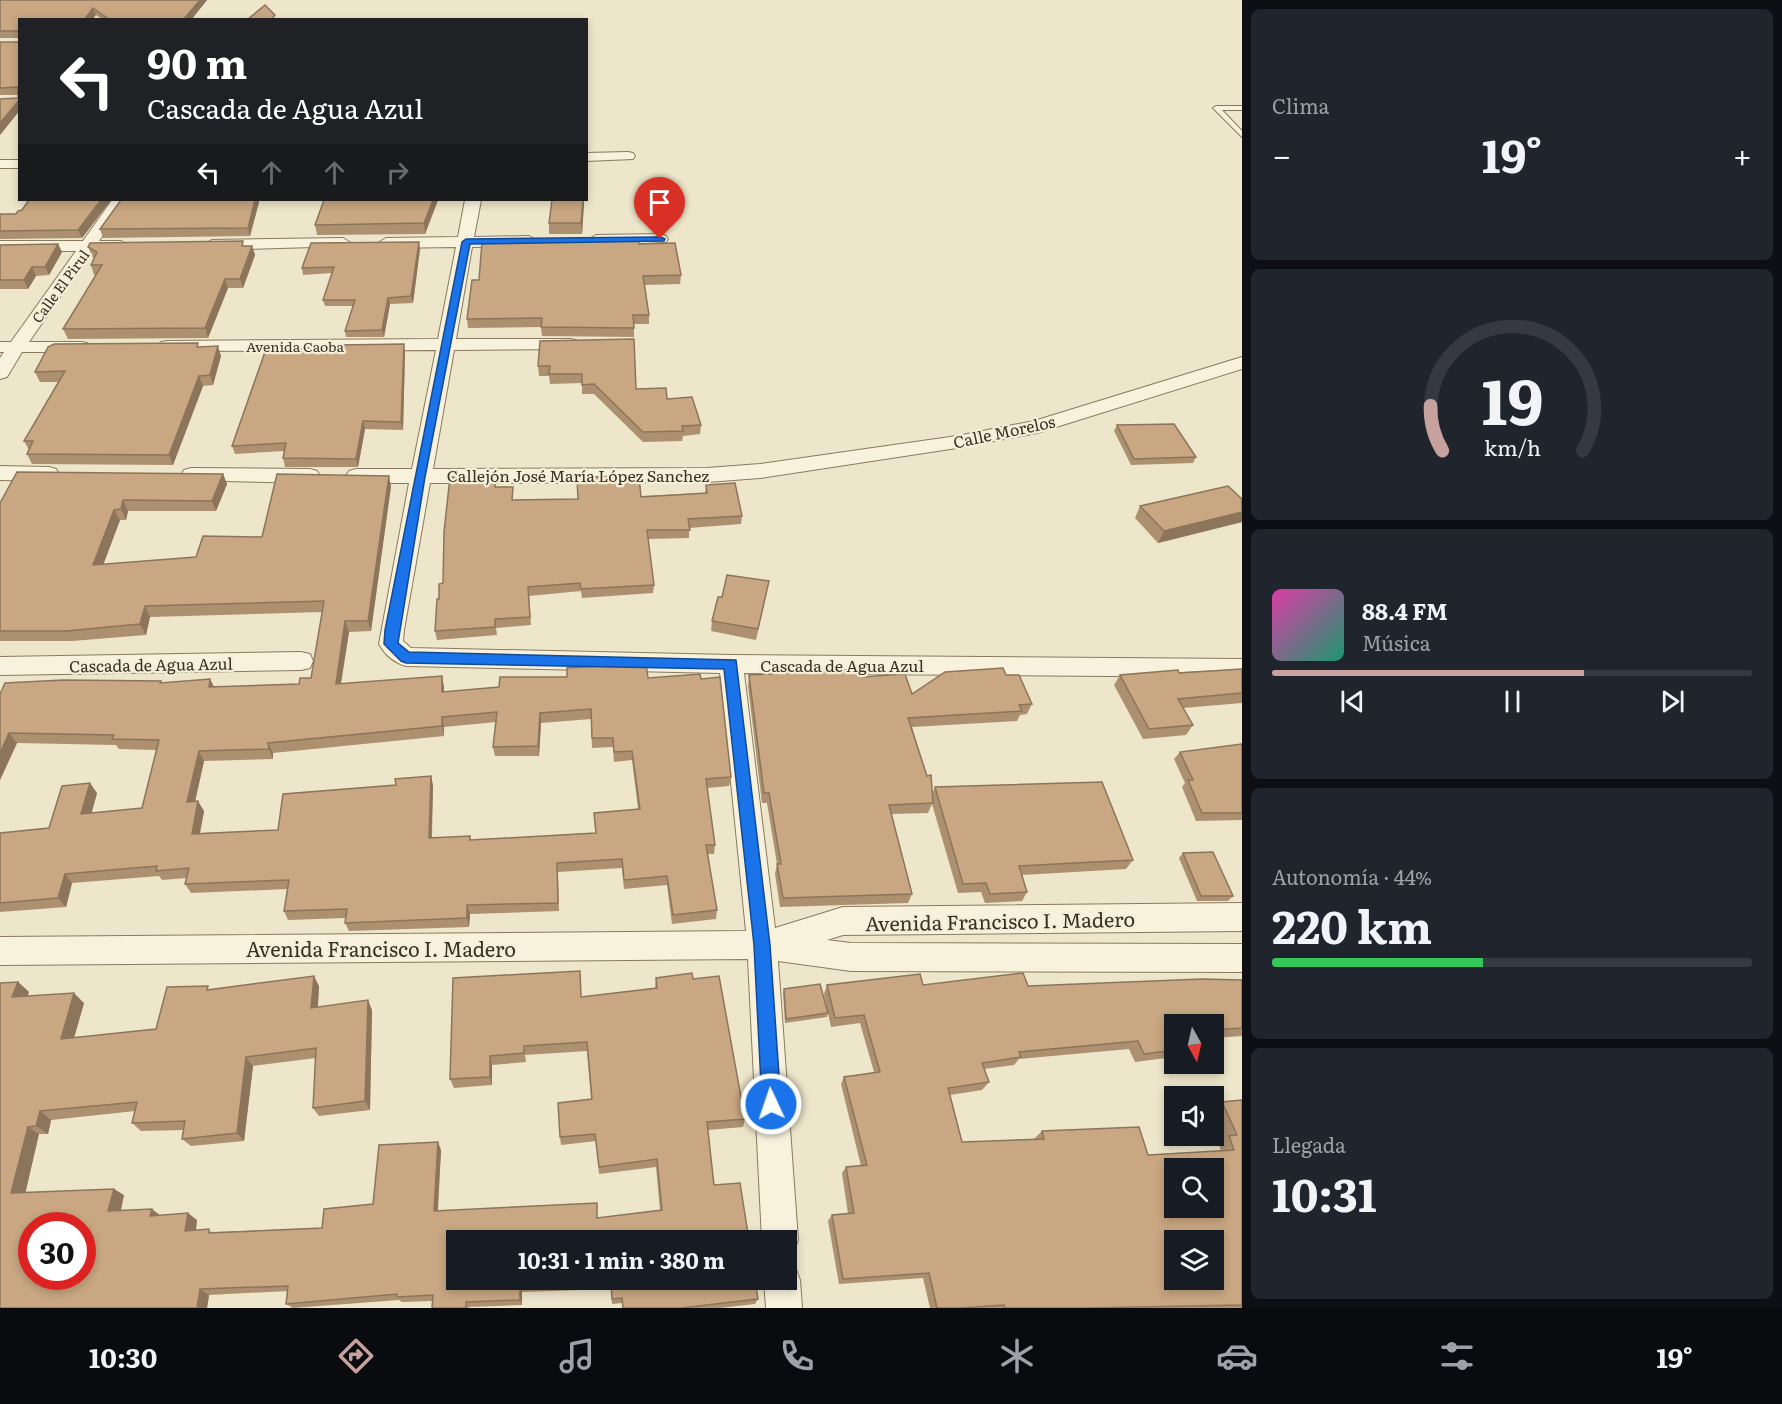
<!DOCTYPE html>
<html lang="es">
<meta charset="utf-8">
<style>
:root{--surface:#171b24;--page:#20242c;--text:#f1f3f6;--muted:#9ea1a6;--line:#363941;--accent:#c7a19e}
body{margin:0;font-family:Literata,serif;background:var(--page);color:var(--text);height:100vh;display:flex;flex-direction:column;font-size:22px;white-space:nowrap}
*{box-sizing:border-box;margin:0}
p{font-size:20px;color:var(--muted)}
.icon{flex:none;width:33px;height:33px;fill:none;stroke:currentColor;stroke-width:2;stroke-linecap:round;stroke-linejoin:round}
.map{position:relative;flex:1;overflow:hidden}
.details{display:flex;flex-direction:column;gap:9px;padding:9px;background:#0d0f14;width:540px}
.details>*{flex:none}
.hud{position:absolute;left:18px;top:18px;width:570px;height:183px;border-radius:0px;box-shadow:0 3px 9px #0003;background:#202124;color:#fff;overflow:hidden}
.needle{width:39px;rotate:172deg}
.buttons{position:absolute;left:1164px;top:1014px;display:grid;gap:12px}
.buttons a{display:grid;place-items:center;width:60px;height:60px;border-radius:0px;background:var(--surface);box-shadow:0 3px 9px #0003;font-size:30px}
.speed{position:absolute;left:18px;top:1212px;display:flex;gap:12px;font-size:30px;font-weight:700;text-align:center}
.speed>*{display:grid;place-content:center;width:78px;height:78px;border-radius:50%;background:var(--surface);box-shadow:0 3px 9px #0003;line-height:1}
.speed .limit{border:9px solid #d22;background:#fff;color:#111}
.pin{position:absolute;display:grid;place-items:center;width:51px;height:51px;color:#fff;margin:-62px -26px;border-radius:50% 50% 50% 0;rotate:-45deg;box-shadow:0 0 6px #0007}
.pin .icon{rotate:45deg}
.me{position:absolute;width:66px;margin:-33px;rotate:357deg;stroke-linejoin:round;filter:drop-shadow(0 0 4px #0008)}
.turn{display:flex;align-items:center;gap:21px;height:126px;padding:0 30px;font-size:27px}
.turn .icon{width:78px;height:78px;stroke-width:2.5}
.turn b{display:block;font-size:42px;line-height:51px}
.lanes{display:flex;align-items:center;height:57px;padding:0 30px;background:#0003;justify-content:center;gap:30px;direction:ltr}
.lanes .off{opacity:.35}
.big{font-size:45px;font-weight:700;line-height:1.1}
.details .tile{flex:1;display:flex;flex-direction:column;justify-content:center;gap:9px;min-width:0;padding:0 21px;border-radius:9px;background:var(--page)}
.details .dial{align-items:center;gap:0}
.dial svg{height:156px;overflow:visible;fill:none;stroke:var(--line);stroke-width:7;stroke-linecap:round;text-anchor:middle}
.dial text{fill:var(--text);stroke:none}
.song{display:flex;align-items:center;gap:18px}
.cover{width:72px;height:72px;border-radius:9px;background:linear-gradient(135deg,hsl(320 70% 55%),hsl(160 70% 35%))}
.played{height:6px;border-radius:3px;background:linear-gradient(90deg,var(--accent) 65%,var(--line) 65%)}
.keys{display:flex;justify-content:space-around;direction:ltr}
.heat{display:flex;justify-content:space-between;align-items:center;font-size:33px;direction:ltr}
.charge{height:9px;border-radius:4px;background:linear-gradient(90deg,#34c759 44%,var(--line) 0)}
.trip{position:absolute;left:446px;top:1230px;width:351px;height:60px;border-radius:0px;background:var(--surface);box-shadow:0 3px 9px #0003;font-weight:700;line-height:60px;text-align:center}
.menu{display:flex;height:96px;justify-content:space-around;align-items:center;background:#090b0e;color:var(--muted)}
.menu .icon{width:42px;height:42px}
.menu .selected{color:var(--accent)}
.menu b{font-size:27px;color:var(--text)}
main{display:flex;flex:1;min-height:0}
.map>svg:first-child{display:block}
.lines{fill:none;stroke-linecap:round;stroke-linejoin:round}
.service-casing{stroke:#897a5f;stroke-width:2}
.minor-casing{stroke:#897a5f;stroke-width:2}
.service{fill:#f8f2dd;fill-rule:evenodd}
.minor{fill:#f8f2dd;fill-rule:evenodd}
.wall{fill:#ac9070;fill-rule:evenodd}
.shaded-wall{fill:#8c755b}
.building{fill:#c8a782;stroke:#8c755b;stroke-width:1.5;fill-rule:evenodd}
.route{fill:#1a73e8;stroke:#114b97;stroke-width:1.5}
.labels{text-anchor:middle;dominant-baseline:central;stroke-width:4.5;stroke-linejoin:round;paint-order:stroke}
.far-street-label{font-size:14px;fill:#3a3022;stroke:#f4efd9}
.street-label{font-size:16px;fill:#3a3022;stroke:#f4efd9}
.near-street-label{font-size:20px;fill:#3a3022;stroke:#f4efd9}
</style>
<main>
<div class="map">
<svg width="1242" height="1308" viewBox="0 0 1242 1308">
<rect width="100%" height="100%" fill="#ede6ca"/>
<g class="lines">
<defs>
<path id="service" d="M1216,106H1242V110H1222L1242,131V137L1213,108Z"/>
<path id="minor" d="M628,152L633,153L635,156L633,159L586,161V153Z
M0,160H20V168H0Z
M112,200H127L99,241H121L129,246L121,251H92L29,342H81L87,343L90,347L87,351L81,352H22L7,377L0,379V358L4,352H0V342H11L76,251H0V241H83Z
M465,200H481L474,237L529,236L537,241L529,246L472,247L456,339H570L576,340L579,344L576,348L570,349L454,350L433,469L707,468L760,464L957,436L1034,421L1242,357V369L1037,433L957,448L760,478L707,482L430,483L404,630L403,641L411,648L731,655L1242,659V677L744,673L775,928L843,907L1242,903V931L843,935L827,940L851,943L1242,944V972L851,971L778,961L798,1240L793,1253L786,1255V1240H762L748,959L0,965V937L746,931L720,673L406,666C395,663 385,655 379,644L409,483H356L349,481L346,476L349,471L356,469H412L436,350L167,351L161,350L158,346L161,342L167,341L438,339L456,247L386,248L378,243L386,238L458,237Z
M660,234L666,236L668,239L666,242L596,245L588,240L596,235Z
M343,238L351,243L349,246L212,250L204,245L212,240Z
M0,466L49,467L56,469L59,474L56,479L49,481L0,480Z
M191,468L310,469L317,471L320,476L317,481L310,483L184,480L181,475L184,470Z
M301,652L310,654L313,661L310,668L301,670L0,675V657Z
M786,1264L795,1267L800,1280L802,1308H766L764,1280H786Z"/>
</defs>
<use href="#service" class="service-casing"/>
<use href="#minor" class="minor-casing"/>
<use href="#service" class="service"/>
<use href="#minor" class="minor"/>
</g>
<path class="wall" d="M0,0H207L191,20H103L96,15L20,20V110L0,135V99L18,98V95H0V42H19V38H0Z
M29,200H111L82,238L0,239V214H16L22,210Z
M121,200H258L259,202L250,236L103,238L100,229Z
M324,200H438L425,234L317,235L315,225Z
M552,200H584L582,234H549V223Z
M58,244L62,252L49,275L36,276L28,289H0V245Z
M639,244L681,275L680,284L645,285L649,315V324H634V337L542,336L541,327L468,328L467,319L479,280Z
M252,246L255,255L243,288H228L208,338L68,339L63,329L96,275H94L91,265L94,258L92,256L88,247Z
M420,249L413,303L390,304L384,337H346L345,331L353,306H325L323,300L332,273L303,275L302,268Z
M540,341L636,389L667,399L701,425L700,434L683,436L682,441L643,442L594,394H582V383L550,384L549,376H539L538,366Z
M200,347L221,356L213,385L203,386L173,465L32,464L27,454L29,450L24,441L59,382H40L35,372Z
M405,352L403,430L365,429L358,467H285L283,458L284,451L235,454L232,446Z
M1117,425L1196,457L1193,463L1131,465L1114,431Z
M223,474L227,484L216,511H128L126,520H120L103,565L196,557L262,537L391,486L371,631L349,632L341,684L444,686V692L648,678L701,679L731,777L729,786L707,788L715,845L714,854H707L717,910L716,919L672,924L667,885L624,889L622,868L558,872L559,911L470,914L469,927L349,931L345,923V918L288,920L284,911L288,889L191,893L185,884L187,878L162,880L159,876L72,883L66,907L0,912V833L49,828L97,793L91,813L142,808L156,750L119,749L116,745L17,743L0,780V694L162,683L210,679L214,687L299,684L311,678L322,612L150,617L146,635L72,641H0V503ZM591,719L592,748L613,747L614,762L632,760L638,809L595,833L471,840L432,838L433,786L431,776L396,785L278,830L200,833L204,811L195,801L204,761L273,759V753L444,736V727L496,722L493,747L495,756H539L541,723Z
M706,485L742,516L741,524L689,528V538L648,539L654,585L653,593L582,598L581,591L529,596L531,625L496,628L497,635L437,640L435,631L439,599L443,583L497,487H513V500L578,499L705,493Z
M1242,499V522L1158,543L1135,518L1140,506Z
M769,581L756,640L711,631L712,621L722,597Z
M1242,669V703L1183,708L1193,725L1186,735L1143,739L1114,685L1120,675Z
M749,675L862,677L912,694L1032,704L1027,714L1020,715L1017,721L912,727L932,794L935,787L1133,860L1126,869L1022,875L1027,892L1022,901L985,903L981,892L958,893L932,804L928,813L891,814L912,894L908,903L780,907L775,874L777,864L767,803H762L748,686Z
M1242,744V820L1196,821L1182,787L1185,783L1174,759L1180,752Z
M1183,853L1233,896L1228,901H1197L1179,858Z
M656,978L693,979L745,1119L743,1127L708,1130L714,1185L755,1280L758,1299L755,1304L720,1308H622V1303L612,1304L611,1289L522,1292V1305L469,1307V1308H432V1301L402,1302L399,1300L293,1308L286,1304L288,1291L209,1295L207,1308H0L18,982L29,992L27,996L84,1003L74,1038L156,1029L211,990L319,986L318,1007L372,1010L370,1110L319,1116L313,1108L316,1058L253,1066L244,1141L191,1146L182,1139L183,1130L141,1131L132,1123L135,1111L51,1120L48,1134H39L25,1192L124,1195L121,1210L197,1220L196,1230L214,1232L322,1228L373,1204L441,1150L438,1211L598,1218L660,1210L656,1167L599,1174L596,1141L561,1145L560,1137L591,1099L587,1051L525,1055L526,1062L492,1065V1085L454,1088L450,1079L581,997L655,988Z
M1242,980V1036L1214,1038V1024H1174V1057L1135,1062L1129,1049L1019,1059L1014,1065L984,1069L989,1082L982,1090L950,1095L962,1142L1034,1139L1042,1131L1148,1155L1221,1151L1218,1143L1224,1139L1214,1114V1108L1222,1102L1242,1100V1308H930L923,1278L839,1284L828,1221L832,1215L848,1214L842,1173L846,1167L861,1166L841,1084L844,1077L874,1072L860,1023L831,1027L828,1013L827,1017L785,1023L783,993L784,989L827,1008L824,994L827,985L1028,986Z"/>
<path class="shaded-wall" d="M200,0H207L191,20H183Z
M93,8L96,15L92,20H84Z
M20,99V110L0,135V123Z
M101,200H111L82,238L78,230Z
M255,200H258L259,202L250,236L248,228Z
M433,200H438L425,234L424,223Z
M583,200L584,205L582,234L581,223Z
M419,242L420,249L413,303L411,296Z
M58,244L62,252L49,275L45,267Z
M252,246L255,255L243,288L240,279Z
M32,267L36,276L28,289L24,280Z
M225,279L228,288L208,338L205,328Z
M388,298L390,304L384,337L382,330Z
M404,344L405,352L403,430L401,422Z
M218,346L221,356L213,385L210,375Z
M199,376L203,386L173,465L169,455Z
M363,421L365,429L358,467L356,459Z
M223,474L227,484L216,511L212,501Z
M389,476L391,486L371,631L368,621Z
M123,500L128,511L126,520L121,509Z
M114,510L120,520L99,576L93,565Z
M1242,512V522L1158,543L1164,531Z
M145,606L150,617L146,635L140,624Z
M345,621L349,632L339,694L336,684Z
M442,676L444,686V702L442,692Z
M210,679L215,689L209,687Z
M540,713L541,723L539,756L538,746Z
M442,717L444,727V736L442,726Z
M9,733L17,743L0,780V753Z
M268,743L273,753V759L269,749Z
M199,751L204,761L193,811L187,802Z
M431,776L433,786L431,847L429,838Z
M90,783L97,793L89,823L81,814Z
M198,801L204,811L198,843L192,834Z
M65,874L72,883L66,907L58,898Z
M467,905L470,914L469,927L467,918Z
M314,976L319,986L317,1018L311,1008Z
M18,982L29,992L24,1007L12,997Z
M74,993L84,1003L71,1048L61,1039Z
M368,1000L372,1010L370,1110L365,1101Z
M490,1056L492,1065V1085L490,1077Z
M246,1057L253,1066L244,1141L237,1133Z
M40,1111L51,1120L48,1134L36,1126Z
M28,1127L39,1134L24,1199L11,1193Z
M438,1142L441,1150L437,1218L434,1211Z
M114,1189L124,1195L119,1217L108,1211Z
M152,1209L161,1216H150Z
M188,1213L197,1220L195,1237L185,1231Z
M520,1287L522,1292V1305L520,1300Z
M200,1289L209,1295L207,1308H197Z"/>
<path class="building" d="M0,0H200L183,20H110L93,8L84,20H20V99L0,123V99L18,98V87L0,88V42H19V31H0Z
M265,5L275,15L271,20H247Z
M29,200H101L78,230L0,231V214H16L18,211L22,210Z
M121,200H255L248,228L100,229Z
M324,200H433L424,223L315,225Z
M552,200H583L581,223H549Z
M580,238L639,240V244L675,243L681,275L643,276L649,315H633L634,328L541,327L542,318L467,319L472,280H479L482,242Z
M243,241L242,246H252L240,279H225L205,328L63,329L102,265H91L97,252L88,247L90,243Z
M419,242L411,296L388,298L382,330L345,331L355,300H323L334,267L302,268L311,243Z
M58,244L45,267H32L24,280H0V245Z
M634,339L636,389L666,388L667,399L692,397L701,425L682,426L683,431L643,432L594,384L582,385V374H549L550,366H538L540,341Z
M198,343L197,347L218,346L210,375L199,376L169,455L27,454L33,441H24L65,371L35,372L48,347L54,344Z
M404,344L401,422L363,421L356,459L283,458L286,443L232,446L265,352L340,345Z
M1174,424L1196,457L1134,459L1117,425Z
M17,472L223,474L212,501L123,500L121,509L114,510L93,565L196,557L203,536L262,537L277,474L389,476L368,621H345L336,684L442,676V692L499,687L500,677H567V668L615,665L646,664L648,678L700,674L701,679L720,677L731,777L706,779L715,845H706L717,910L673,915L667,876L624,880L622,859L557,863L558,903L467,905V918L345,923L347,909L284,911L289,880L185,884L189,868L156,871L157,866L65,874L58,898L0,903V833L49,828L62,786L90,783L81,814L142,808L159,740L112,739L114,735L9,733L0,753V694L5,683L63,680L161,681L160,683L210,679L209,687L299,684L300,678H311L324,601L145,606L140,624L66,631H0V503ZM591,709L592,738H613L614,752L632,751L640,809L594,813L596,833L470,840V836L429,838L431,776L395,779L396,785L283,794L278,830L192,834L198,801L187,802L199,751L269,749L268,743L442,726V717L497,712L493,747L538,746L540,713Z
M639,476L641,497L707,493L706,485L735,483L742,516L688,519L690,530H647L654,585L581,589L580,583L528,587L530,617L495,619V627L435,631L437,599H439V584L443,583L444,532L450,477H496L495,487H513L512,500L578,499L577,477Z
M1228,486L1242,499V512L1164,531L1140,506Z
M727,575L769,581L758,629L712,621L718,597H722Z
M1003,668L1006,675H1019L1032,704L1019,705L1022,711L908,718L927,776L931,775L933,803L889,805L912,894L783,898L777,864H781L769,793H764L749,675L860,669L862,677L905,674L912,694L945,672Z
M1242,669V693L1178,699L1193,725L1149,729L1120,675L1178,670L1179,673Z
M1242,744V813H1202L1188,780H1193L1180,752Z
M1102,782L1133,860L1019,866L1027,892L990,894L986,883L963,884L935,787Z
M1213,852L1233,896H1201L1183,853Z
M580,971L581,997L657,988L656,978L692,973L693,979L719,976L745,1119L707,1122L714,1185L740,1183L749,1240H456V1280H755L758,1299L681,1308H623L622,1298L612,1299L611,1284L520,1287V1300L466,1302V1308H432L433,1295L397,1297V1294L286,1304L288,1286L200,1289L197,1308H0V983L18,982L12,997L74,993L61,1039L156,1029L167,987L208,986L207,990L314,976L311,1008L368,1000L365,1101L313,1108L316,1048L246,1057L237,1133L182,1139L185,1121L132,1123L137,1102L40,1111L36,1126L28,1127L11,1193L114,1189L108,1211L152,1209L150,1216L188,1213L185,1231L209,1229V1233L322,1228L324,1209L373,1204L379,1145L438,1142L434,1211L597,1203V1218L662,1210L657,1159L599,1167L595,1134L560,1137L558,1103L592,1099L587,1042L524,1046V1053L490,1056V1077L450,1079L453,978ZM32,1226H82V1276H32Z
M1023,973L1028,986L1202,979L1242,980V1028L1214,1030V1024H1174V1050L1144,1054L1138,1041L1019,1052L1021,1057L982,1063L989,1082L948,1088L962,1142L1044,1139L1042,1131L1139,1127L1148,1155L1234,1150L1229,1136L1237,1135L1222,1102L1242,1100V1305L1083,1308H1005L1004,1305L961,1308H937L929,1273L843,1279L832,1215L854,1213L846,1167L867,1165L844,1077L880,1072L864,1015L835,1018L827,985L920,974L923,985ZM1174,1168H1214V1208H1174ZM1174,1240H1214V1280H1174Z
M820,984L828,1013L786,1019L784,989Z"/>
<path class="route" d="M660,237L665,239L664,241L470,244L425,477L398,643L409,652L736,660L770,945L781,1104L778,1111L771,1113L765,1111L762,1104L754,945L724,669L406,663L401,661L384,644L385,630L462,242L466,239Z"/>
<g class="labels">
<g class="far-street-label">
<text transform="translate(60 286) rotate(-54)">Calle El Pirul</text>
<text x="295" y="346">Avenida Caoba</text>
</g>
<g class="street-label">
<text transform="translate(1004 431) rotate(-12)">Calle Morelos</text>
<text x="578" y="475">Callejón José María López Sanchez</text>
<text transform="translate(151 664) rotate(-1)">Cascada de Agua Azul</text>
<text x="842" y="665">Cascada de Agua Azul</text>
</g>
<g class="near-street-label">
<text transform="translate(1000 920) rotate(-1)">Avenida Francisco I. Madero</text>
<text x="381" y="948">Avenida Francisco I. Madero</text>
</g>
</g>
</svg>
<div class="buttons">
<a><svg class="needle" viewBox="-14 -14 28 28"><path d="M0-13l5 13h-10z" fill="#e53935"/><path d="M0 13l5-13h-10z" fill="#9ea1a6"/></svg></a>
<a><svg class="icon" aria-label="sound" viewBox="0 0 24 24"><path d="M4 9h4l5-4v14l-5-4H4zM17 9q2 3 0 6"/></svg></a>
<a><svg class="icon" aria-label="search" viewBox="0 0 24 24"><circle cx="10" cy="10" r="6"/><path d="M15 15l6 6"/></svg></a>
<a><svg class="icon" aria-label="layers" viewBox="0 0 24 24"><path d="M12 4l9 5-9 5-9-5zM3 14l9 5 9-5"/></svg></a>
</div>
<div class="speed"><div class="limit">30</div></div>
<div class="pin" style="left:660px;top:239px;background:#d93025"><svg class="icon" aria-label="arrive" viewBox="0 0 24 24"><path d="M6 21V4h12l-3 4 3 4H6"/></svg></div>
<svg class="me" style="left:771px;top:1104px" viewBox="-20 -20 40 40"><circle r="17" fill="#1a73e8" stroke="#fff" stroke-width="3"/><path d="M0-11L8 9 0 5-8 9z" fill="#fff"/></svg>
<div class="trip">10:31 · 1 min · 380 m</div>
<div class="hud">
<div class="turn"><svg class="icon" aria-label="left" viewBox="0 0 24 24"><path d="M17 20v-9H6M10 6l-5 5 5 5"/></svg><div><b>90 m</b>Cascada de Agua Azul</div></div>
<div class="lanes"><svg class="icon" aria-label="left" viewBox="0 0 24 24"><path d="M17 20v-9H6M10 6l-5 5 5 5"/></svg><svg class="icon off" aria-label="ahead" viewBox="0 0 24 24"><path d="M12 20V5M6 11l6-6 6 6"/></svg><svg class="icon off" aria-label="ahead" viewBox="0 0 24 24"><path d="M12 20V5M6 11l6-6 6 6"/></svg><svg class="icon off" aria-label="right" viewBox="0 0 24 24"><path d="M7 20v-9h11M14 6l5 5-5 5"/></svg></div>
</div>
</div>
<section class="details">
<div class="tile"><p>Clima</p>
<div class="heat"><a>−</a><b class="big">19°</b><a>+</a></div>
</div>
<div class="tile dial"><svg viewBox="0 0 100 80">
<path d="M14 69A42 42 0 1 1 86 69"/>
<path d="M14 69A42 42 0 0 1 8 46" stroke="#c7a19e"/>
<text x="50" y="56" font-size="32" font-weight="700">19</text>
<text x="50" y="72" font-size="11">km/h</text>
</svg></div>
<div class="tile">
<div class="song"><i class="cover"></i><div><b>88.4 FM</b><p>Música</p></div></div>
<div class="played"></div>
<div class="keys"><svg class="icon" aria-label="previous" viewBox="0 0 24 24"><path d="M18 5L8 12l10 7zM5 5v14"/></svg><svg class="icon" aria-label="pause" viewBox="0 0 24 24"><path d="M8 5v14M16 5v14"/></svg><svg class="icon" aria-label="next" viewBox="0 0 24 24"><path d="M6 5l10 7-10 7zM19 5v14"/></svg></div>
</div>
<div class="tile"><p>Autonomía · 44%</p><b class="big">220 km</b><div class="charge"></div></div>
<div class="tile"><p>Llegada</p><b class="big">10:31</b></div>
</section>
</main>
<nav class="menu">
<b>10:30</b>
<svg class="icon selected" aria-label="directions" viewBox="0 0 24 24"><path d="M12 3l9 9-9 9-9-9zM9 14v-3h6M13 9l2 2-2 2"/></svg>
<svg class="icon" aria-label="music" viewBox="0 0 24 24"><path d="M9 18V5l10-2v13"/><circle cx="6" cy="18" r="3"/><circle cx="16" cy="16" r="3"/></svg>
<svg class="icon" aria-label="phone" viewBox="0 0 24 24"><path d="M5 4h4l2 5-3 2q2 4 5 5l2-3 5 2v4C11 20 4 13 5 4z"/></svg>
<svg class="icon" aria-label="climate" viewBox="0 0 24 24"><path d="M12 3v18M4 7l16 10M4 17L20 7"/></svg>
<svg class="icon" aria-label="car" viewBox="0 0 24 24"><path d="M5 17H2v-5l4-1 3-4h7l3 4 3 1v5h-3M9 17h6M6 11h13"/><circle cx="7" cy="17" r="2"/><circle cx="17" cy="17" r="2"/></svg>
<svg class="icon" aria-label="filters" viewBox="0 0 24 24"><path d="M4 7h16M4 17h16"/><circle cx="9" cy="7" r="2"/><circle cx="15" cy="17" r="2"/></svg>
<b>19°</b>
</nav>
